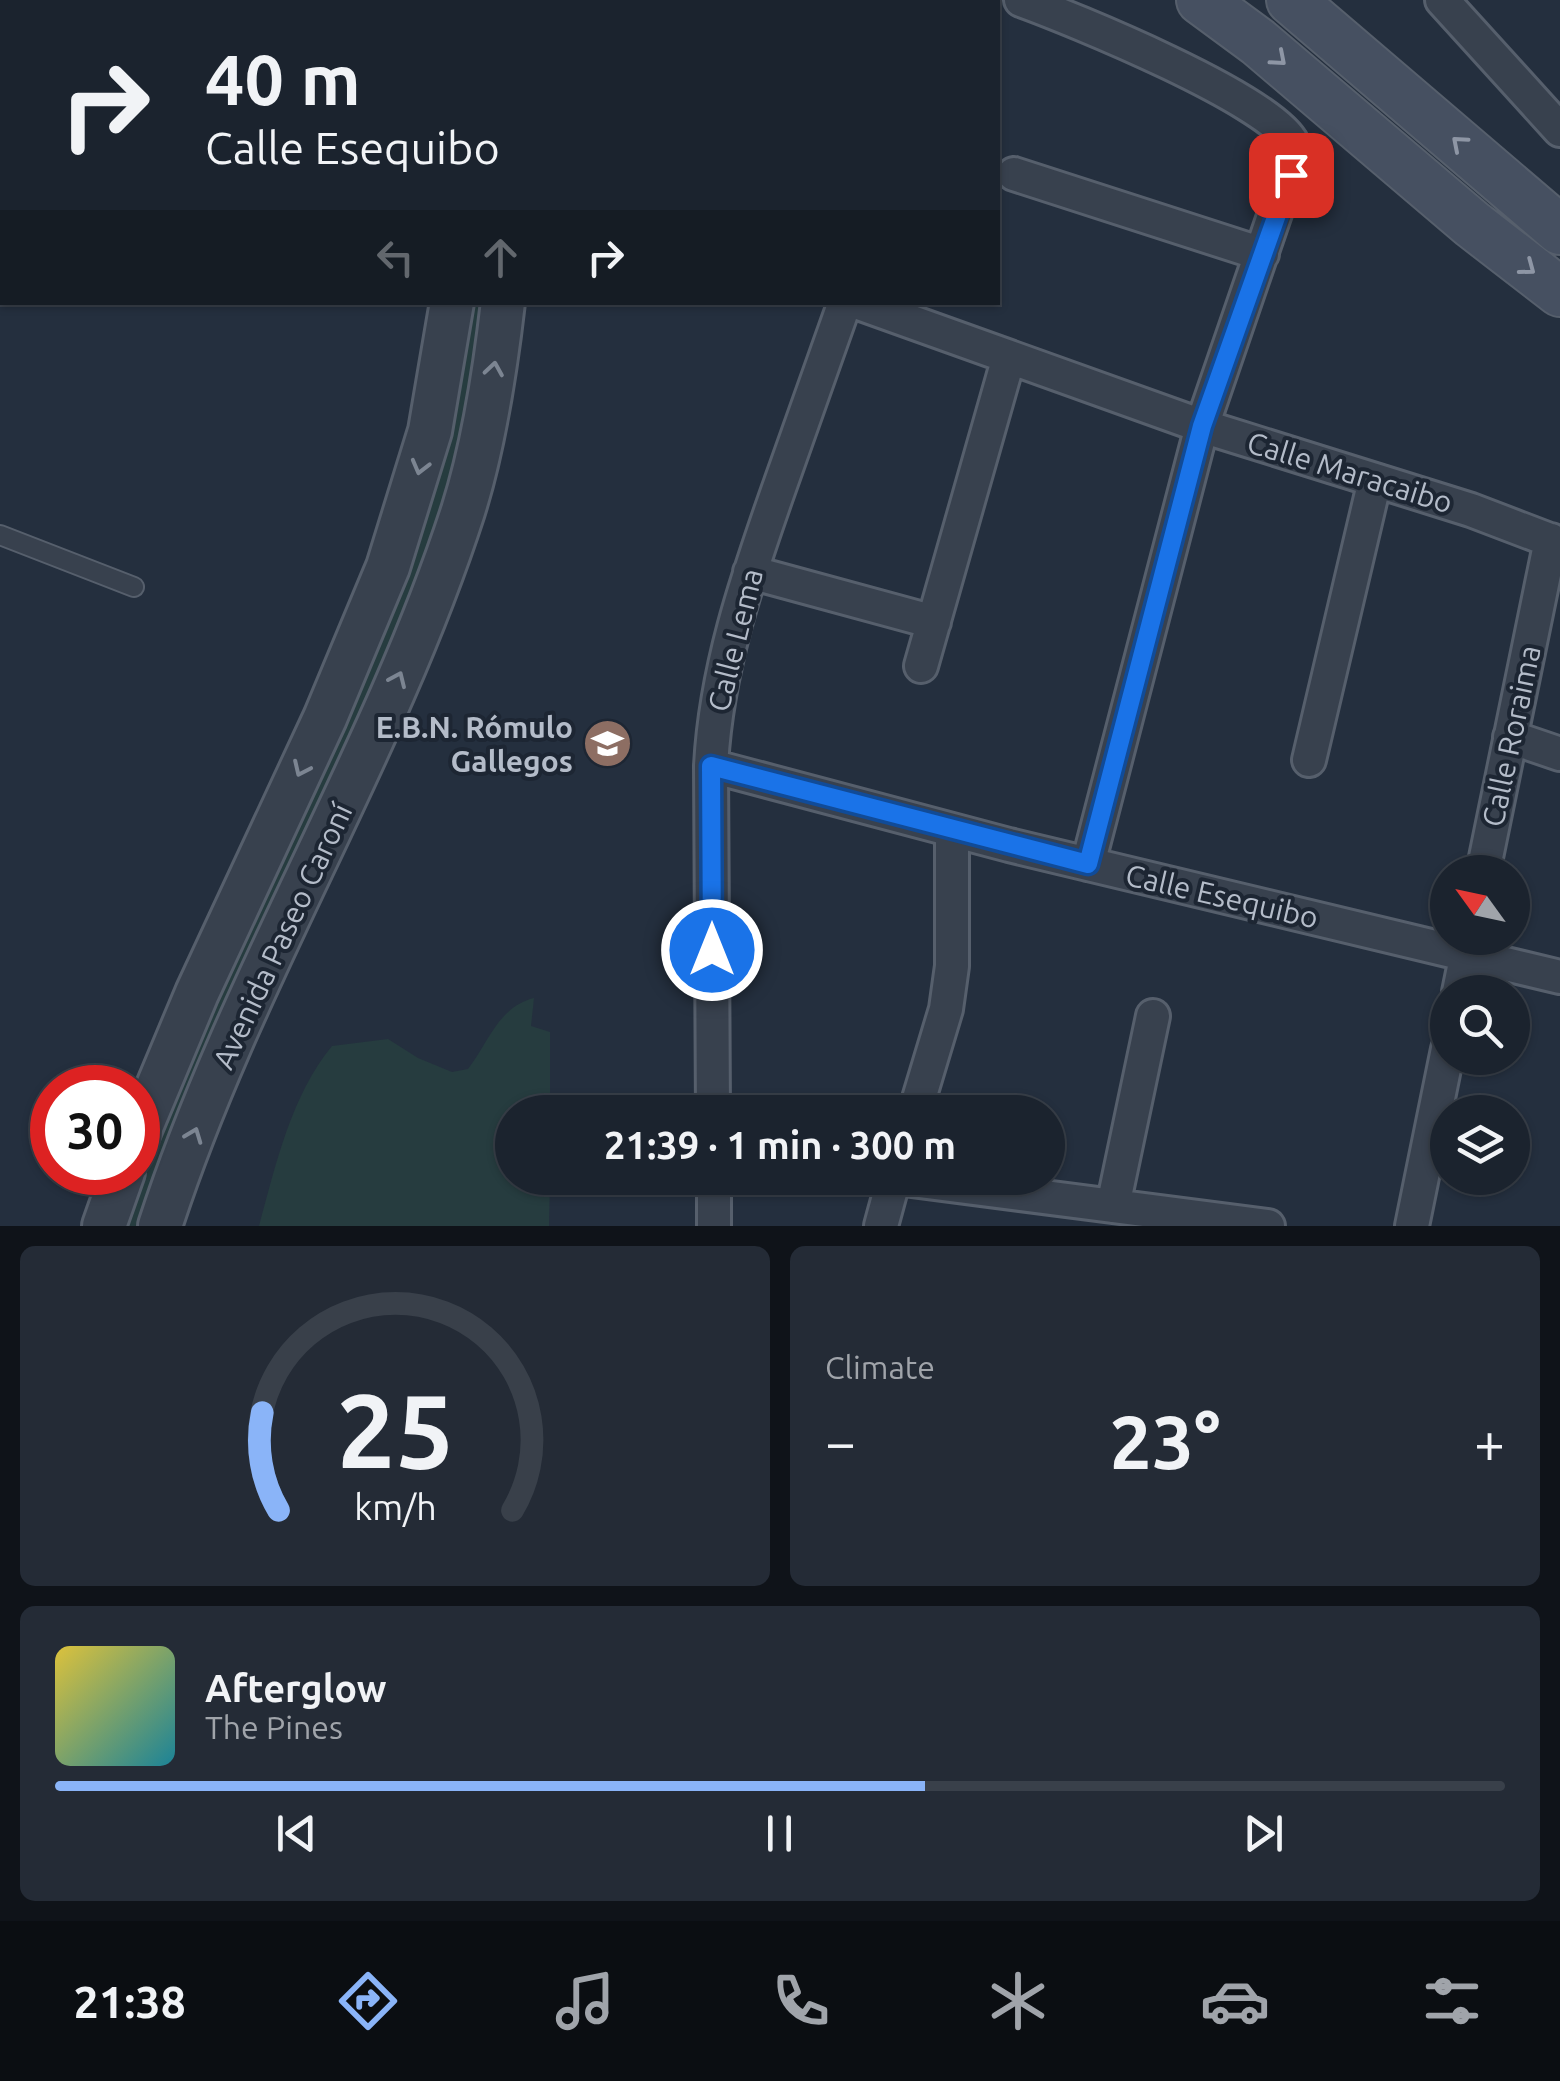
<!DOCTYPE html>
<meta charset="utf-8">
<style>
:root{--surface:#1b232e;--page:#242b36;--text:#f1f3f6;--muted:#a0a4aa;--line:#39404a;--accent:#8ab4f8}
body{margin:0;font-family:Ubuntu,sans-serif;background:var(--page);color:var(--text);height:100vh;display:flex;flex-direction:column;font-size:38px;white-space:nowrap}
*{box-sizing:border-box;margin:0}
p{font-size:32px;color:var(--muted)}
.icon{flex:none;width:55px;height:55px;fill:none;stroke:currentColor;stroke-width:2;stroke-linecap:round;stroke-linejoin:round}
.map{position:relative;height:1226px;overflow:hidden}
.drawer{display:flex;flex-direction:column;gap:20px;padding:20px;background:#0f1319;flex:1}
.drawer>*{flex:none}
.hud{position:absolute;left:0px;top:0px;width:1000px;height:305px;box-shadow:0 2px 8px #0004,0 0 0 2px var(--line);background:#1b232e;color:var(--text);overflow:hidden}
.needle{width:65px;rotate:303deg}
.tools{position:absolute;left:1430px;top:855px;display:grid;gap:20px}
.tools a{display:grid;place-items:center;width:100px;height:100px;border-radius:50%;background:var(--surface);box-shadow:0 2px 8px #0004,0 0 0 2px var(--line);font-size:50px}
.speed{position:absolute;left:30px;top:1065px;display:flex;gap:20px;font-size:50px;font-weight:700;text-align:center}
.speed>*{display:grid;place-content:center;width:130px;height:130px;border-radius:50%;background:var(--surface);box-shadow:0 2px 8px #0004,0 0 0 2px var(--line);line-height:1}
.speed .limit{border:15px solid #d22;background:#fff;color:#111}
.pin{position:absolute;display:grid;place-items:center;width:85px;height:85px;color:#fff;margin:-42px;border-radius:20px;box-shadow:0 5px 15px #0006}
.me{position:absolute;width:110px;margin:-55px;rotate:0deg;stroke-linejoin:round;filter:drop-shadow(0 0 8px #0008)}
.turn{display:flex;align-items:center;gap:35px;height:210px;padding:0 40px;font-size:45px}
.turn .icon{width:130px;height:130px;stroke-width:2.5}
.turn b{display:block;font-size:70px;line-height:85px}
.lanes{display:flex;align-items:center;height:95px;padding:0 40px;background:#0003;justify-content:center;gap:50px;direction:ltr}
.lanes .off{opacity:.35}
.big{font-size:75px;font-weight:600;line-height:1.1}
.drawer .tile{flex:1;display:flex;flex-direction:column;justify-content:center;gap:15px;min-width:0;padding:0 35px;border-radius:15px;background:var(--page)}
.drawer .dial{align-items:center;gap:0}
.dial svg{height:260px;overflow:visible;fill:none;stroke:var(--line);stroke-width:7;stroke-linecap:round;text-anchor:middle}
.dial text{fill:var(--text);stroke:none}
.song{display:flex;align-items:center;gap:30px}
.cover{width:120px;height:120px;border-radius:15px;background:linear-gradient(135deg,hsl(50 70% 55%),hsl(190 70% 35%))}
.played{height:10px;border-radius:5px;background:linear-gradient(90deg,var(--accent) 60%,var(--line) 60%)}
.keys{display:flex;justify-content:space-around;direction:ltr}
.heat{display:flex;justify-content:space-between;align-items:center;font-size:55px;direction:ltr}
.drawer .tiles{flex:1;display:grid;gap:20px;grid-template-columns:1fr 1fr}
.tile:last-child{grid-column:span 2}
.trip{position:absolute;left:495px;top:1095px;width:570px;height:100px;border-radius:50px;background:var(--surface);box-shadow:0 2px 8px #0004,0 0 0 2px var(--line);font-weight:600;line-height:100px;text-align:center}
.menu{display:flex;height:160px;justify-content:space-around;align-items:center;background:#0b0e12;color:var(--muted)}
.menu .icon{width:70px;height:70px}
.menu .selected{color:var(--accent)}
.menu b{font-size:45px;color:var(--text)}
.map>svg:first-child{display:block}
.green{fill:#263c3f}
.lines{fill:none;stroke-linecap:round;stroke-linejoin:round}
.service-casing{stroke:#565f6c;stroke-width:22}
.minor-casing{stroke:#565f6c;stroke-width:38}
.tertiary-casing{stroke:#565f6c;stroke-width:48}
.secondary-casing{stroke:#565f6c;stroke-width:52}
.service{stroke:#38414e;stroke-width:18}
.minor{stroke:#38414e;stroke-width:32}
.tertiary{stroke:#38414e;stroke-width:42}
.secondary{stroke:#465061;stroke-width:48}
.oneway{stroke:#8e96a5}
.oneway2{stroke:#7c8592}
.route-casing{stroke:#114b97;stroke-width:25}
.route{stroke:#1a73e8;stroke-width:18}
.labels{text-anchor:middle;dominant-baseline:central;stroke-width:8;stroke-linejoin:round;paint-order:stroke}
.street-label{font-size:30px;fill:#b4bcc9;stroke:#1d2633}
.poi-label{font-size:30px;font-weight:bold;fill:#b4bcc9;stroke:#1d2633;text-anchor:end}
</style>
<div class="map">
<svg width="1560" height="1226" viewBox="0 0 1560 1226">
<rect width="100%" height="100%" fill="#242f3e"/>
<path class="green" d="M452,303H503L478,455L160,1226H104L138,1172V1134L325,718Z
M534,998L531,1026L550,1032V1112H512V1178H550L549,1226H259C276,1164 291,1096 332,1046L388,1039L418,1058L452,1072L468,1069C489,1042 498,1007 534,998Z"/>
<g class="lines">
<defs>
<path id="service" d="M874,0L880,2
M0,102L2,103
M0,535L134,587"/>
<path id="minor" d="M1021,0C1071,18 1272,100 1292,143C1294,148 1294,153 1294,158L1202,426L1088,864
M1442,0L1560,130
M949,2L950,0
M1014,174L1262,254
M856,302L1202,426L1471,510L1560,544
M750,572L934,622
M921,666L1009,357
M1510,737L1560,754
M1309,760L1375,480
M711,766L1009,845L1560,977
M1483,872L1551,540
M1459,992L1470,938
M713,1112L711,766C716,670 746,582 778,491C800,428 823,365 845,302
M915,1112L946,1009L952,966V830
M714,1178V1226
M896,1178L1268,1226
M1113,1206L1153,1016
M881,1226L894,1178
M1412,1226L1448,1049"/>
<path id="tertiary" d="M464,0V2
M510,2V0
M138,1134L197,993L325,718L388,567L430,431L452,302
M104,1226L123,1172
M160,1226C240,979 383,758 463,511C484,445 495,372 503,302"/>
<path id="secondary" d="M1201,0L1258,42L1472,224L1560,292
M1291,0L1560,230"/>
</defs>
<use href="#service" class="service-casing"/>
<use href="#minor" class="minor-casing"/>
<use href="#tertiary" class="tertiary-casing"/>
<use href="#secondary" class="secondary-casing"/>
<use href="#service" class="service"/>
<use href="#minor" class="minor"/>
<use href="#tertiary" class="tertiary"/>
<use href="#secondary" class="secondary"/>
</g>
<defs><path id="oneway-chevron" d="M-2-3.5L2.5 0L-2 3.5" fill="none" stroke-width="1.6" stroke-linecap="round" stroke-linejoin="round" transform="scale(2.5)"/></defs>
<g class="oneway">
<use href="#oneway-chevron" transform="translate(1279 59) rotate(41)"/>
<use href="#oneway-chevron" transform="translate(1459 143) rotate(-139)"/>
<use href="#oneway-chevron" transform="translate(1528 268) rotate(37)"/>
</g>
<g class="oneway2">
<use href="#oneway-chevron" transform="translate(494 369) rotate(-81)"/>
<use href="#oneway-chevron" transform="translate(420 467) rotate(105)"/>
<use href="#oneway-chevron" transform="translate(398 679) rotate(-66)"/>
<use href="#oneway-chevron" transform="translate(301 769) rotate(115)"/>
<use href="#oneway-chevron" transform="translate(194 1135) rotate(-69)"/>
</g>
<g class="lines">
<defs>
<path id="route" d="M712,950L711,766L1088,864L1202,426L1291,175"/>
</defs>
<use href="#route" class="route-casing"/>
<use href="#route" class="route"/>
</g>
<defs>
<symbol id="school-disc" viewBox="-11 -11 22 22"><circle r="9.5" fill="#8d6e63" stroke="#1d2633"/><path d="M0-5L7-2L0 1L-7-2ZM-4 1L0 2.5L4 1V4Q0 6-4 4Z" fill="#fff"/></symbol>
</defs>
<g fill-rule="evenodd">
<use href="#school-disc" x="580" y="716" width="55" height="55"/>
</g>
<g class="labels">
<g class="street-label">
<text transform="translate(1350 472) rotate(17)">Calle Maracaibo</text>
<text transform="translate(735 640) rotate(-76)">Calle Lema</text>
<text transform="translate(1511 736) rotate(-78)">Calle Roraima</text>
<text transform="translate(1222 896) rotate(13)">Calle Esequibo</text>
<text transform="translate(282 936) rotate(-65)">Avenida Paseo Caroní</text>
</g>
<g class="poi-label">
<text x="573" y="727">E.B.N. Rómulo<tspan x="573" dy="34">Gallegos</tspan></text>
</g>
</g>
</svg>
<div class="tools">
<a><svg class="needle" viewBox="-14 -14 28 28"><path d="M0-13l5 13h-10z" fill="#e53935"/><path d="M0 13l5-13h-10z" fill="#a0a4aa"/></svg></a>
<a><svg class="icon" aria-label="search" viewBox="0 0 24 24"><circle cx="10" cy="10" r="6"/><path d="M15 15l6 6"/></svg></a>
<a><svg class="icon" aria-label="layers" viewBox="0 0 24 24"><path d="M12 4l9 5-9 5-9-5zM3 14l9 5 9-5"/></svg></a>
</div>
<div class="speed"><div class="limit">30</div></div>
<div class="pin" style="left:1291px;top:175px;background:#d93025"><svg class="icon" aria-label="arrive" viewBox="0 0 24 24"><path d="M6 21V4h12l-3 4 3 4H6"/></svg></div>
<svg class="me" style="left:712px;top:950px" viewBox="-20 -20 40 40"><circle r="17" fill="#1a73e8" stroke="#fff" stroke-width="3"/><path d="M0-11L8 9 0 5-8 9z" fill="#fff"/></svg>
<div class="trip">21:39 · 1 min · 300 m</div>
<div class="hud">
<div class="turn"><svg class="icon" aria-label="right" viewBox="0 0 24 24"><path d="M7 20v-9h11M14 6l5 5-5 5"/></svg><div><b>40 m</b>Calle Esequibo</div></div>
<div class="lanes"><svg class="icon off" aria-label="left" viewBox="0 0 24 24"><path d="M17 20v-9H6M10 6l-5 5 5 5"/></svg><svg class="icon off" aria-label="ahead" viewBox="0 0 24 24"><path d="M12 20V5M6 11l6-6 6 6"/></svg><svg class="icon" aria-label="right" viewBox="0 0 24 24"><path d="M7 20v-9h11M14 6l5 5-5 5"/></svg></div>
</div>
</div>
<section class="drawer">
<div class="tiles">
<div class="tile dial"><svg viewBox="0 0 100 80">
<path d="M14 69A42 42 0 1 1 86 69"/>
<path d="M14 69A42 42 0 0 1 9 39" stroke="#8ab4f8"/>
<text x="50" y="56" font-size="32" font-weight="700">25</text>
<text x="50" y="72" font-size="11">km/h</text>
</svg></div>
<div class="tile"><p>Climate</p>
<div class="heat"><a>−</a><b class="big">23°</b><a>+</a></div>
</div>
<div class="tile">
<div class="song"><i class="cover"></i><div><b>Afterglow</b><p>The Pines</p></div></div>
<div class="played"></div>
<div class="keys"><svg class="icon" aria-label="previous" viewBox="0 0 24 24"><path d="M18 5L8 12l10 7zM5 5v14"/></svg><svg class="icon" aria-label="pause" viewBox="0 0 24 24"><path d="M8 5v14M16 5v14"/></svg><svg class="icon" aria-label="next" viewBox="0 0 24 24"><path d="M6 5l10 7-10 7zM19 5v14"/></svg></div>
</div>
</div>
</section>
<nav class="menu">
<b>21:38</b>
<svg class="icon selected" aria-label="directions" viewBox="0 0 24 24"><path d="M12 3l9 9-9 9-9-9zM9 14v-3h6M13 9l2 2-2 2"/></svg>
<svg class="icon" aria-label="music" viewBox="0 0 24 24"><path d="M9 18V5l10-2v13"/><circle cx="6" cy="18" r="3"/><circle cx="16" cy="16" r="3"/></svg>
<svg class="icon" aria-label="phone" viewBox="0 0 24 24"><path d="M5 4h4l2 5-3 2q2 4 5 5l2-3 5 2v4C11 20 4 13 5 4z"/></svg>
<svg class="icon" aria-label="climate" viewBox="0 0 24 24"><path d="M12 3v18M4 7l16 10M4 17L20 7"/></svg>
<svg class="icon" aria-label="car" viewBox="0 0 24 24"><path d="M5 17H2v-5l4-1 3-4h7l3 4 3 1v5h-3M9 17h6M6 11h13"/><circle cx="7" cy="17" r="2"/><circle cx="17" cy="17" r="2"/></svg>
<svg class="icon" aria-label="filters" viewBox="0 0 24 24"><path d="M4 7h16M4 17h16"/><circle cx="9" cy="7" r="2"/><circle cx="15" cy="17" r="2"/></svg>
</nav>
